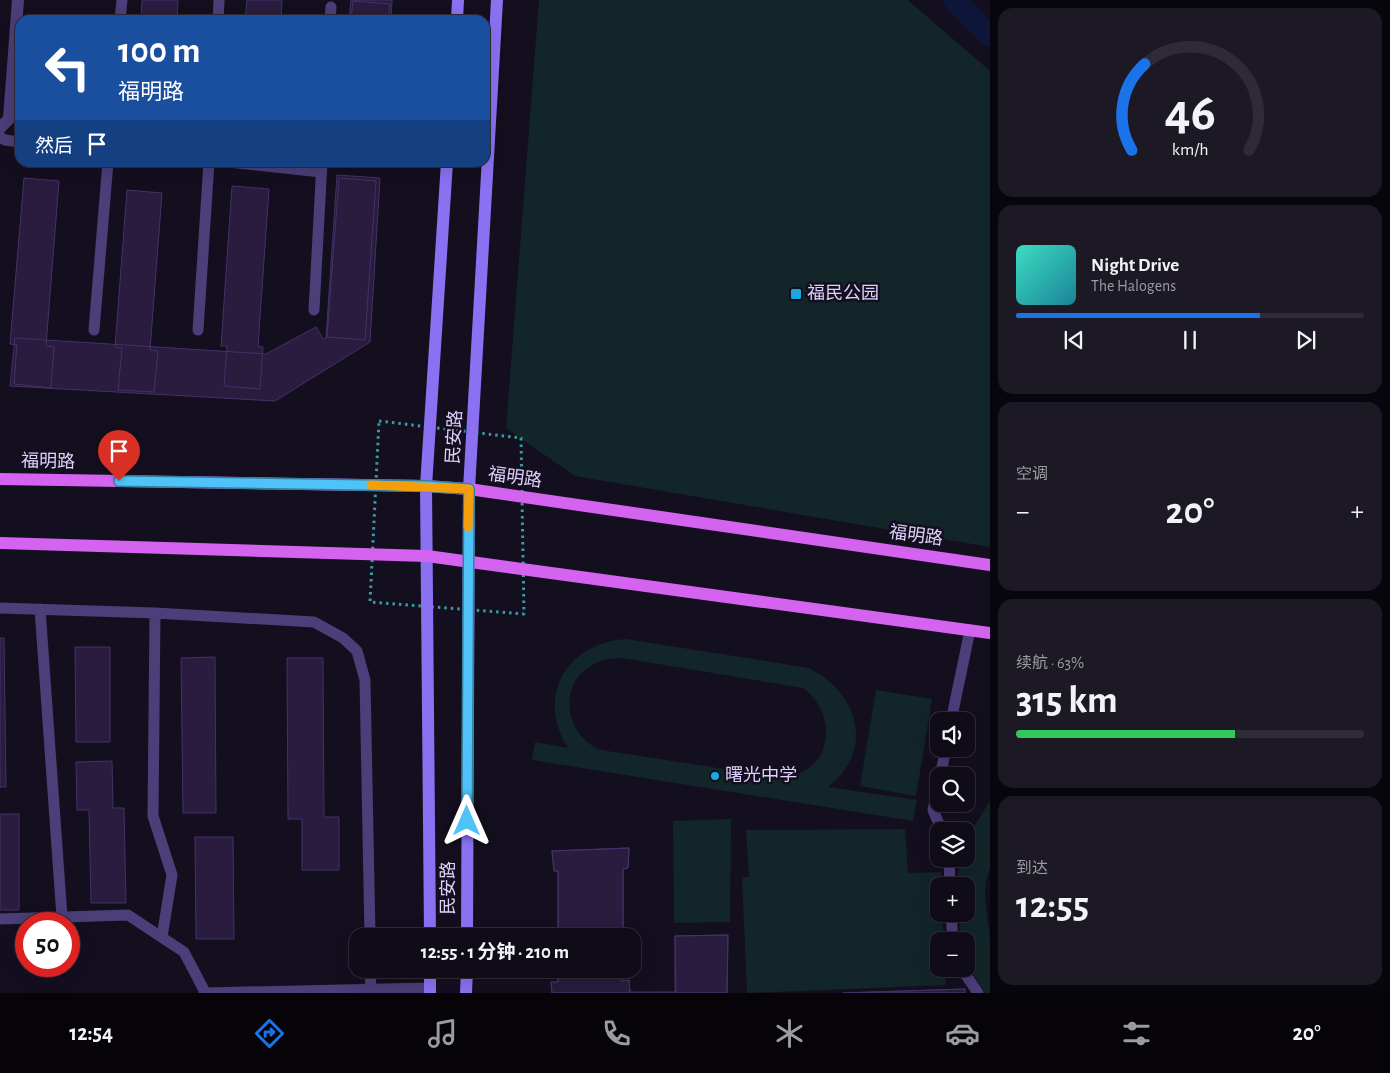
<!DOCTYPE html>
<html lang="zh">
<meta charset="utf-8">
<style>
:root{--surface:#0f0b17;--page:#1d1924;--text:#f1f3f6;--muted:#9b9ba1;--line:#2f2b36;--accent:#1a73e8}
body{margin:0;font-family:"Alegreya Sans","Noto Sans SC",sans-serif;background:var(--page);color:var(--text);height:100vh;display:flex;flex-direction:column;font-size:19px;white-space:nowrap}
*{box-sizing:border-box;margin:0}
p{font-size:16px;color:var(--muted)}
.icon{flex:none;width:28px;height:28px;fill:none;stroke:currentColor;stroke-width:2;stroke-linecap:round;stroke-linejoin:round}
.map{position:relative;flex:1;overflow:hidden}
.panel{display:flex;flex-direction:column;gap:8px;padding:8px;background:#08060d;width:400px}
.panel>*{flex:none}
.banner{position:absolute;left:15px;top:15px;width:475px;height:152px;border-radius:15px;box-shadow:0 5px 20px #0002,0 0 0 1px var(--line);background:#1a4fa0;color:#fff;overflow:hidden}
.buttons{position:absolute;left:930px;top:712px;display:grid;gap:10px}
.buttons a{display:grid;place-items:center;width:45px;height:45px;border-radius:10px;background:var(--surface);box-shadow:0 5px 20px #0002,0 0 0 1px var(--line);font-size:25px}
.speed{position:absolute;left:15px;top:912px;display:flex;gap:10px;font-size:25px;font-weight:700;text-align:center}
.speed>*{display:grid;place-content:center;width:65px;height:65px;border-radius:50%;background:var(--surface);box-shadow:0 5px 20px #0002,0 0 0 1px var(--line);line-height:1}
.speed .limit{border:8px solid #d22;background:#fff;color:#111}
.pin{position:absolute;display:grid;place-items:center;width:42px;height:42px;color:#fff;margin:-51px -21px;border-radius:50% 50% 50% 0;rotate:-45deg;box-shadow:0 0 5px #0007}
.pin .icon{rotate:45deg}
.me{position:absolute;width:55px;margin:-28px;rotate:0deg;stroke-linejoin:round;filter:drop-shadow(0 0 4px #0008)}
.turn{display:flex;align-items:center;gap:18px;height:105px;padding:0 20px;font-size:22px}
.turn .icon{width:65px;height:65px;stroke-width:2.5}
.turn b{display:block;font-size:35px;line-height:42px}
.then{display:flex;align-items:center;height:48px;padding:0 20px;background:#0003;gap:10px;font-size:19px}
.big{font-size:38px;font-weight:700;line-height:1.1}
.panel .widget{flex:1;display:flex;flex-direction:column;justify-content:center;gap:8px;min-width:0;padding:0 18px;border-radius:15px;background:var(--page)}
.panel .dial{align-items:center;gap:0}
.dial svg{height:130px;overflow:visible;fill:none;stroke:var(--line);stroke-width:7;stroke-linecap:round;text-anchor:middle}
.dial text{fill:var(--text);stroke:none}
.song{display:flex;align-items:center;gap:15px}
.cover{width:60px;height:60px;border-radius:8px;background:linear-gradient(135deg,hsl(170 70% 55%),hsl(190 70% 35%))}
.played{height:5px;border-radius:2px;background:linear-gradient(90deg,var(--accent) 70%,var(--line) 70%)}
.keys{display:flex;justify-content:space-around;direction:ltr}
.heat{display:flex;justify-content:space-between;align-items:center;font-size:28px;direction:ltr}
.charge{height:8px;border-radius:4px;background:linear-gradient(90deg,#34c759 63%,var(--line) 0)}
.trip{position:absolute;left:349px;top:928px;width:292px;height:50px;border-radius:15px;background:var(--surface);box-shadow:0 5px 20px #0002,0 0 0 1px var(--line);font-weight:700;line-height:50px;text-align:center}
.dock{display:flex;height:80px;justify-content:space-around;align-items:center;background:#060409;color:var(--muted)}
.dock .icon{width:35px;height:35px}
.dock .active{color:var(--accent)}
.dock b{font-size:22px;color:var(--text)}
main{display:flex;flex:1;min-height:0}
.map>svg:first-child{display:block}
.green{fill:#122528;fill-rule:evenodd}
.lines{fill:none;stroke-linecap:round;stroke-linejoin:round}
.canal{stroke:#0e1639;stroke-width:22}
.building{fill:#291c3e;stroke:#453168}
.path{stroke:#399aa6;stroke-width:3;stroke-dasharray:2.5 4;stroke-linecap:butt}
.lane{stroke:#4b3e79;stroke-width:11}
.street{stroke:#4b3e79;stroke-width:12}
.secondary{stroke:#8b71f1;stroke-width:12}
.primary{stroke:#d463f0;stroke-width:12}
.route-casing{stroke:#337fa1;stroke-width:12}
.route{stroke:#4fc3f7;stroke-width:9}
.slow{stroke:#f59e0b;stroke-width:9}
.poi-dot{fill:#16a9e2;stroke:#140f1f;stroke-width:2}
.labels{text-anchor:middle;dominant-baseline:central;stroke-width:5;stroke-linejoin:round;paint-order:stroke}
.poi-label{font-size:18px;fill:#ddd1fb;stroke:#140f1f;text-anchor:start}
.street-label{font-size:18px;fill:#ddd1fb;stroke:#140f1f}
</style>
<main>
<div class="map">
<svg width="990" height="993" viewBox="0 0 990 993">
<rect width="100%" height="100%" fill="#140f1f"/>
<path class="green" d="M539,0H908L990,71V547L575,476L506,428Z
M626,639L809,668C859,693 875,750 828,787L917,800L913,821L532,760L535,742L568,748C535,696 567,643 626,639ZM622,658L803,688C840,716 832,772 783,778L601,750C562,734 557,679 598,662C605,659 614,658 622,658Z
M876,690L932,699L916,796L860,786Z
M990,801V868C980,890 988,915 990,938C990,956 990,975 990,993H985L966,962V941H961L958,914H966V886H957L960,859H966V839Z
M731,819L730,922L674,923L673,821Z
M905,829L908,873L941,872L939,914H942L944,941H939V969H945L946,985L747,993L742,877H749L746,830Z"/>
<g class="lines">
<path class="canal" d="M954,0L990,36"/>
</g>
<path class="building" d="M142,0H178L177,20H141Z
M247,0H282L281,20H245Z
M351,0H392L391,20H349Z
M353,1L390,4L388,20H351Z
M337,175L380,178L370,342L275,401L10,386L15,338L266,354L316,327L323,339L326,338Z
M24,178L59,181L46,346L54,347L51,388L14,384L17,345L10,344Z
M339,178L376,181L365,340L327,337Z
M232,186L269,189L258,346L263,347L260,389L224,386L227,346H221Z
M127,190L162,193L150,350L158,351L154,392L118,390L122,348L115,347Z
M0,638H4L6,787H0Z
M75,647H110V742H76Z
M215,657L216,813H183L181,658Z
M287,658H323L324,817H339V870H302V819H288Z
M112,761L113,808H124L126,903H91L89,810H77L76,762Z
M0,814H19V910H0Z
M195,837H233L234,939H196Z
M629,848L628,868L623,869V936H558V871H554L552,851Z
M629,848L628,868L623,869V936H558V871H554L552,851Z
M728,935L727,993H552L551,982H558V969H623L622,981L629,980L630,992H675V936Z
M728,935L727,993H676L675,936Z
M558,969H623L622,981L629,980L630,993H552L551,982H558Z
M965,989V993H843Z
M965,989V993H843Z"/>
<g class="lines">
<path class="path" d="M379,421L521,438L524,614L370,602Z"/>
<path class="lane" d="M120,20L122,0
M218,20L219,1
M330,20L331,7
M0,137L5,140L20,142
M228,162L321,172
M314,310L322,162
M94,330L108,162
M198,330L209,162
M0,608L155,613L314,622L343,638L357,651L365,680L370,936
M40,609L62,917
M155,613L153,816L172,875L162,937
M951,721L970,630
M940,776L946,749
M939,783L933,810L942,831
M949,859L950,886
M951,914L953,941
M0,919L128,915L184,952L205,992
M370,969L371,993
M962,969L978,993
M204,993L430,988"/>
<path class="street" d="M0,128L9,119L18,0"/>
<path class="secondary" d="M457,20L458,0
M430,936L426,486L447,162
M467,936L469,489L497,0
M430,969V993
M466,993L467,969"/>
<path class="primary" d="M0,479L426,486L469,489L990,565
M0,543L427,556L990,633"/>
</g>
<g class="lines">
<defs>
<path id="route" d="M119,481L426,486L469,489L467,821"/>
</defs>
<use href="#route" class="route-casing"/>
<use href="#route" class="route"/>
<path class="slow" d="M371,485L469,489L468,527"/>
</g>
<g class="poi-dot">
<rect x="790" y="288" width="12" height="12" rx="2.5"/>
<circle cx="715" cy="776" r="5"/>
</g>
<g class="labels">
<g class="poi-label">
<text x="807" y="294">福民公园</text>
<text x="725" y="776">曙光中学</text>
</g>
<g class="street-label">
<text transform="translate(455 437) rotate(-87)">民安路</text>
<text transform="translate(48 462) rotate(1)">福明路</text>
<text transform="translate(515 478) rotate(8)">福明路</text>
<text transform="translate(916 536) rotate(8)">福明路</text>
<text transform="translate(449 888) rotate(-90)">民安路</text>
</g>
</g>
</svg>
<div class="buttons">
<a><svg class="icon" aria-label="sound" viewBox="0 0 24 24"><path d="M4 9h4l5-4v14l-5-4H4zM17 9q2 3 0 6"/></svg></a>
<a><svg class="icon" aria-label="search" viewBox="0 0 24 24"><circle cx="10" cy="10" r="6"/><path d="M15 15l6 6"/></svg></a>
<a><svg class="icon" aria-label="layers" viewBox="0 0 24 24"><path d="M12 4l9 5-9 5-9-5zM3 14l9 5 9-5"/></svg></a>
<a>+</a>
<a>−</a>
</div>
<div class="speed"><div class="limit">50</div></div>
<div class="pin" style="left:119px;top:481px;background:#d93025"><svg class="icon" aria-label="arrive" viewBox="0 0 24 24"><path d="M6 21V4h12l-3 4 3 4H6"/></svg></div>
<svg class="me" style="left:467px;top:821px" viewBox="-20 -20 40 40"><path d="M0-17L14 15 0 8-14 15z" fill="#4fc3f7" stroke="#fff" stroke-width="4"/></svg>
<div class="trip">12:55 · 1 分钟 · 210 m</div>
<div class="banner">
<div class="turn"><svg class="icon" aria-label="left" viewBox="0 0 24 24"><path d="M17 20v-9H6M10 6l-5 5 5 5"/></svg><div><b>100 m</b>福明路</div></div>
<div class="then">然后<svg class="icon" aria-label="arrive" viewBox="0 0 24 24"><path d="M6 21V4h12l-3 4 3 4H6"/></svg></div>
</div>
</div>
<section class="panel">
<div class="widget dial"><svg viewBox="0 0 100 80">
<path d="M14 69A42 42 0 1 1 86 69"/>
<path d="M14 69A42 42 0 0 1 22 16" stroke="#1a73e8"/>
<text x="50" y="56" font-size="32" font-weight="700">46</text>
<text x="50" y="72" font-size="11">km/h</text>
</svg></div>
<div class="widget">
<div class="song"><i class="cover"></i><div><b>Night Drive</b><p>The Halogens</p></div></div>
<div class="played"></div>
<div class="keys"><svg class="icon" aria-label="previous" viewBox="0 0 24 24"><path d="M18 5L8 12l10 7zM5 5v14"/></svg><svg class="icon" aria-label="pause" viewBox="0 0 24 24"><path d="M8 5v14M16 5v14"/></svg><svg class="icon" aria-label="next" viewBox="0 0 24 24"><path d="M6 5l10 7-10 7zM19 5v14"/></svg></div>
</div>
<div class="widget"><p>空调</p>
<div class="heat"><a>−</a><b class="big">20°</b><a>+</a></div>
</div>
<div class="widget"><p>续航 · 63%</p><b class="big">315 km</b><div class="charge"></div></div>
<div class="widget"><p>到达</p><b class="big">12:55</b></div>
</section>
</main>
<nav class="dock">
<b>12:54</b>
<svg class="icon active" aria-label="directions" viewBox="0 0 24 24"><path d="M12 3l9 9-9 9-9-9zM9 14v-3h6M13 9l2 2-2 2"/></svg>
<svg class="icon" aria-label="music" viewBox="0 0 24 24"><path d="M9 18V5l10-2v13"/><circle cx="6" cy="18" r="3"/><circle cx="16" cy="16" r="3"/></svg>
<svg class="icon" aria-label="phone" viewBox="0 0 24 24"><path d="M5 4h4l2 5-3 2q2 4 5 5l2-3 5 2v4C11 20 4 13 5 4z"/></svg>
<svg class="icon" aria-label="climate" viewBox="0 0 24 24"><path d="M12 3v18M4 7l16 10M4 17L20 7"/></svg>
<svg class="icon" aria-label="car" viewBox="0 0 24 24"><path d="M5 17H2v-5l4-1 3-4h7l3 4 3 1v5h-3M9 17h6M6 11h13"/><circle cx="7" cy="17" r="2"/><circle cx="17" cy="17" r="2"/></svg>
<svg class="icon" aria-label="filters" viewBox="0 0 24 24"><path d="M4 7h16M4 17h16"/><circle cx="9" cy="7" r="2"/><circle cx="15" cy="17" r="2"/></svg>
<b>20°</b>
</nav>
